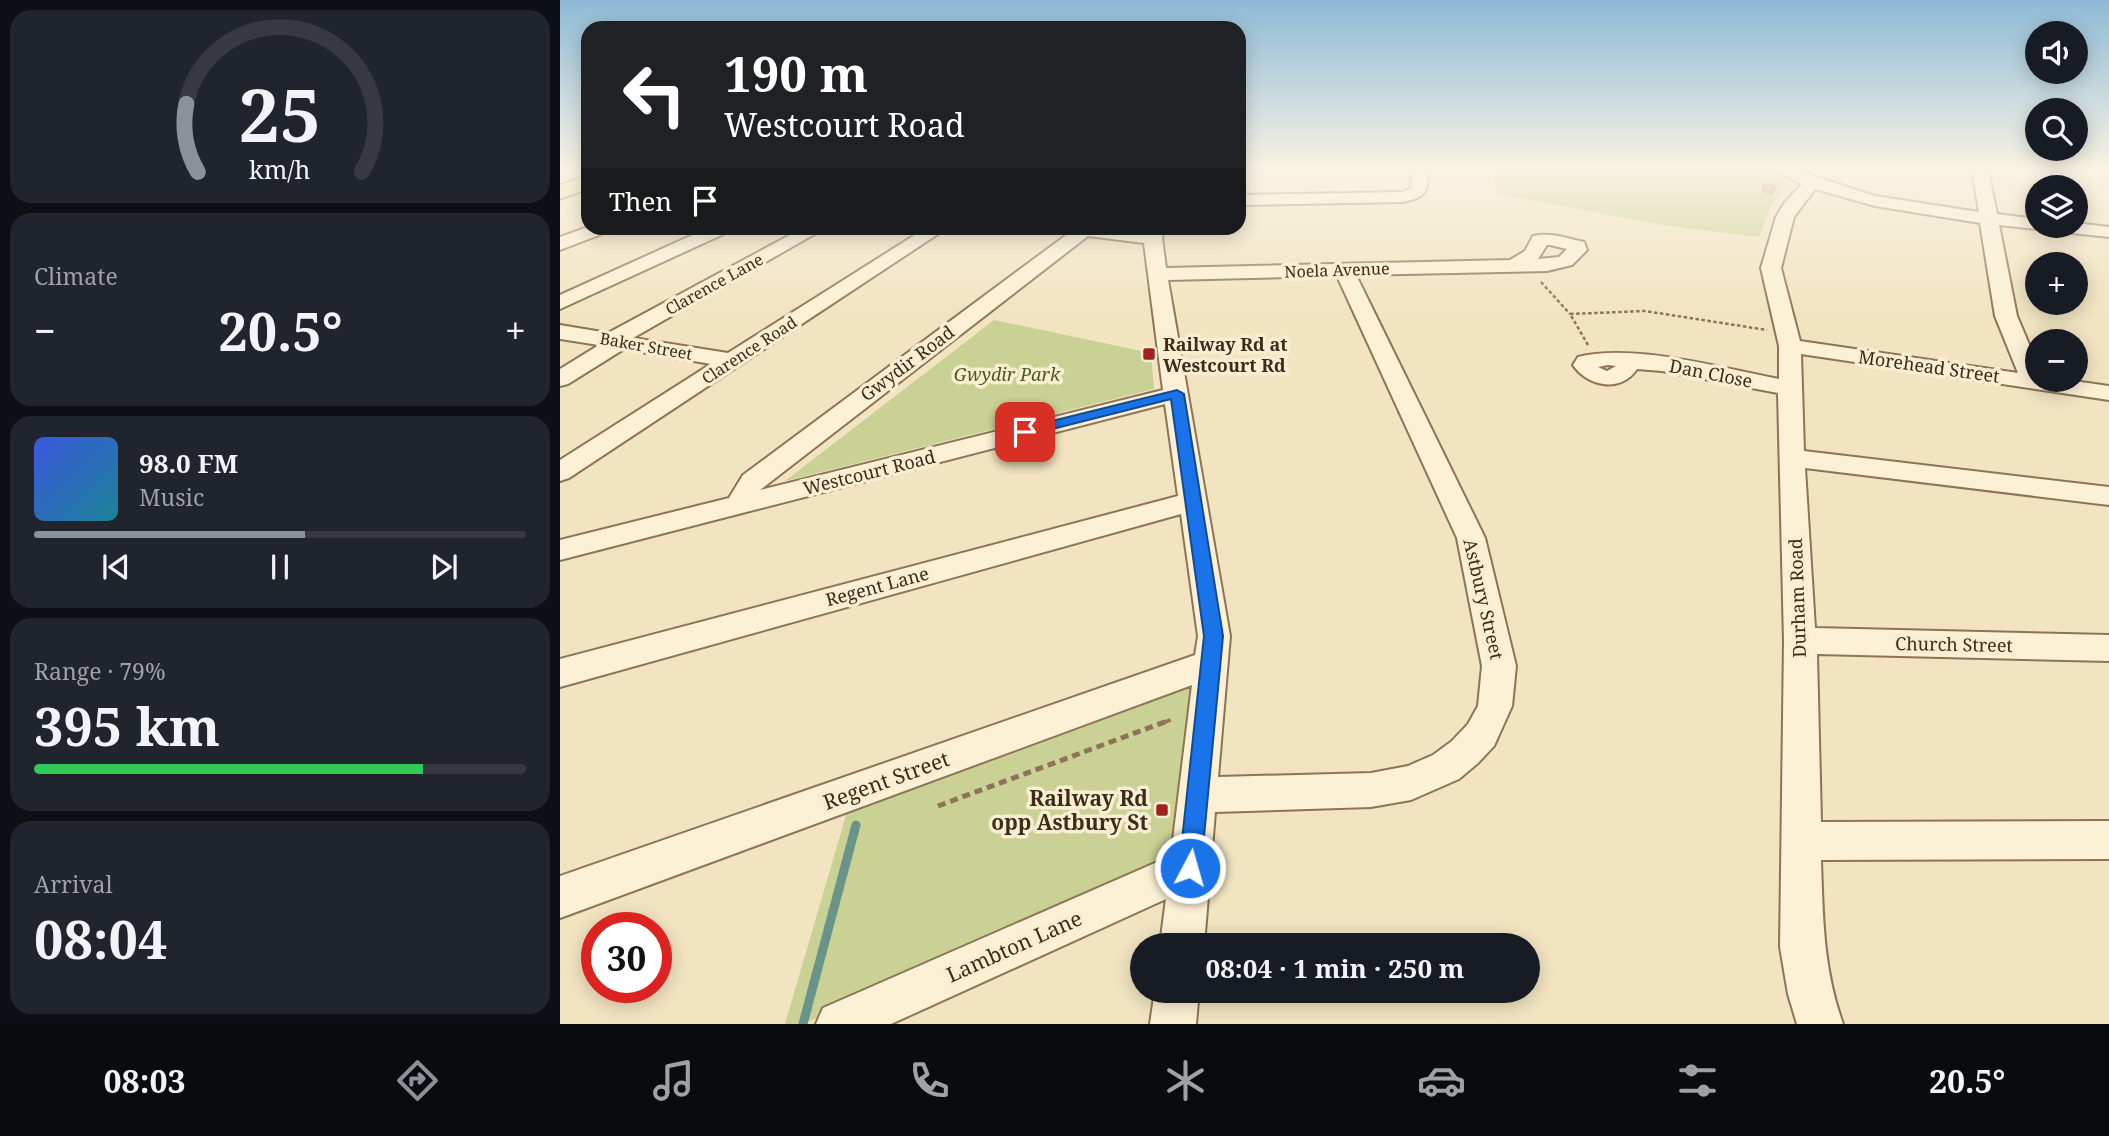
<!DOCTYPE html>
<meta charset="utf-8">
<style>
:root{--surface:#171b24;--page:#20242c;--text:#f1f3f6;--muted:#9ea1a6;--line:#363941;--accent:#8c9099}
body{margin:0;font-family:"Noto Serif",serif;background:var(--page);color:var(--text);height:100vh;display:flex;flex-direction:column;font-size:26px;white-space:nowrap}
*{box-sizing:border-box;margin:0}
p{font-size:23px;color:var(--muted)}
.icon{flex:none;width:38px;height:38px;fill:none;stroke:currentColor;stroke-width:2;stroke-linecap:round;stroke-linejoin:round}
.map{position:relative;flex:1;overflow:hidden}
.panel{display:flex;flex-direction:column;gap:10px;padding:10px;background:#0d0f14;width:560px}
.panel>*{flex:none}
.guide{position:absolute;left:21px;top:21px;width:665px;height:214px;border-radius:21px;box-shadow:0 4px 18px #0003;background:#202124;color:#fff;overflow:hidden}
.fabs{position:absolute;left:1465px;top:21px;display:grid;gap:14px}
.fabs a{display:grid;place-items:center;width:63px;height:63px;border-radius:50%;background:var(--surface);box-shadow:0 4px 18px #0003;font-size:35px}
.speed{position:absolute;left:21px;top:912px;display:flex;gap:14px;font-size:35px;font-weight:700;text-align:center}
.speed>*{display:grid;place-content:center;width:91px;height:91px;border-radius:50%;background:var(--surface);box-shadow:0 4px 18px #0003;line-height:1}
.speed .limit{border:10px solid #d22;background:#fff;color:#111}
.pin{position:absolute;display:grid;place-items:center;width:60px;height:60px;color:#fff;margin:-30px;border-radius:14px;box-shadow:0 4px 10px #0006}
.me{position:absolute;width:77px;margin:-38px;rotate:6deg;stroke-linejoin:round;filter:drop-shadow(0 0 5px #0008)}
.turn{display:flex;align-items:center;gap:24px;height:147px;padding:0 28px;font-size:32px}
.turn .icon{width:91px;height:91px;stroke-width:2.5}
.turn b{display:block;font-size:49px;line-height:60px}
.then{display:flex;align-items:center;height:66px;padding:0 28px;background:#0003;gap:14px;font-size:26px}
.big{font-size:52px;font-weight:700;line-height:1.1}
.panel .card{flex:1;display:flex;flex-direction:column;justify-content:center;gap:10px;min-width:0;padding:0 24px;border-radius:21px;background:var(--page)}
.panel .dial{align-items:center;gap:0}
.dial svg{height:182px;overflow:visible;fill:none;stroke:var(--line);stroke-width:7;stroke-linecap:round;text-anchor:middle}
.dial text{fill:var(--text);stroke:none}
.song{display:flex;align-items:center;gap:21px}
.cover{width:84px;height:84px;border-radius:10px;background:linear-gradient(135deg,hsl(230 70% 55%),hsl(190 70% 35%))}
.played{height:7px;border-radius:4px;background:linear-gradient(90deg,var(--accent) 55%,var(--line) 55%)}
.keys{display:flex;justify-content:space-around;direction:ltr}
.heat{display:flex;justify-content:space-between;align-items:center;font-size:38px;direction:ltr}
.charge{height:10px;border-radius:5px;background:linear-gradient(90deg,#34c759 79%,var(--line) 0)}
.trip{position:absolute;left:570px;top:933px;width:410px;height:70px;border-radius:35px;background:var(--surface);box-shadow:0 4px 18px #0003;font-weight:700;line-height:70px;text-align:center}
.tabs{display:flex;height:112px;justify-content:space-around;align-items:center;background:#090b0e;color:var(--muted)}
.tabs .icon{width:49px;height:49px}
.tabs .on{color:var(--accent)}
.tabs b{font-size:32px;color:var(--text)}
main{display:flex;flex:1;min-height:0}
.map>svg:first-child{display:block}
.green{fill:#c9d194}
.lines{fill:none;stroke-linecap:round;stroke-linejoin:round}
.stream{stroke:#6a9389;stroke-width:9}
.minor-casing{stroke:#8d7457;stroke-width:4}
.major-casing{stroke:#5a422b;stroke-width:3}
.path-far2{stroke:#8d7457;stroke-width:2.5;stroke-dasharray:3.5 2.5;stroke-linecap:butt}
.path-far1{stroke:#8d7457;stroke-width:3.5;stroke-dasharray:6 3.5;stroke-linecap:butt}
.path{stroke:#8d7457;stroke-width:5;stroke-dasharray:8 5;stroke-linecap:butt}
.minor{fill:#fcf1d5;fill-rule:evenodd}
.major{fill:#f8db95;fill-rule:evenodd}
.wall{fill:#b58663}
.building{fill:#d39c73;stroke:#946d50;stroke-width:2}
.route{fill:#1a73e8;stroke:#114b97;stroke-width:2}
.poi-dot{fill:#a12221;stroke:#f8eed1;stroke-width:2.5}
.labels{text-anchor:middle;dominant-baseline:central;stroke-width:7;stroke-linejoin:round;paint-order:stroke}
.far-street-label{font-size:16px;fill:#3b2c1c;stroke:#f8eed1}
.poi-label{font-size:18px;font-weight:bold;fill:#3b2c1c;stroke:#f8eed1;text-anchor:start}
.street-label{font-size:18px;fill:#3b2c1c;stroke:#f8eed1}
.park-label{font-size:18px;font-style:italic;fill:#4a5921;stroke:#f8eed1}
.near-street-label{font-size:21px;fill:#3b2c1c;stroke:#f8eed1}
.near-poi-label{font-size:21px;font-weight:bold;fill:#3b2c1c;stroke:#f8eed1;text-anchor:end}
</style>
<main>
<section class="panel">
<div class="card dial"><svg viewBox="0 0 100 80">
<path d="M14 69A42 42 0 1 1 86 69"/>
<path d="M14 69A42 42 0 0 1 9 39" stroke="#8c9099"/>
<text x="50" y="56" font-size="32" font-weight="700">25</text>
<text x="50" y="72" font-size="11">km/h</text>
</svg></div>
<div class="card"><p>Climate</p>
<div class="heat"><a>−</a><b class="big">20.5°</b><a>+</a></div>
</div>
<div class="card">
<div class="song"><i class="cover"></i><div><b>98.0 FM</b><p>Music</p></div></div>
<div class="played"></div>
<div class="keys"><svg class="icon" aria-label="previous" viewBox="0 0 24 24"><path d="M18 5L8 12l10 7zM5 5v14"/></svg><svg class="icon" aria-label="pause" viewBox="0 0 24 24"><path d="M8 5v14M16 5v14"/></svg><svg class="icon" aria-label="next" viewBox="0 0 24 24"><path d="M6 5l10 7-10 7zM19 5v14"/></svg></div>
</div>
<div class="card"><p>Range · 79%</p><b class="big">395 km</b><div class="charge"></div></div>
<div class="card"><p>Arrival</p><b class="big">08:04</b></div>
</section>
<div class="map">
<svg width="1549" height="1024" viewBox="0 0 1549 1024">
<rect width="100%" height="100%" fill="#f2e4c1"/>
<path class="green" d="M931,170H1203L1227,184L1211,206L1199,237L1102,225L938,194Z
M434,320L591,353L594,389L225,481Z
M633,686L619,859L243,1024H225L289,805Z"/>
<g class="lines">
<path class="stream" d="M243,1024L296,825"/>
<defs>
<path id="minor" d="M852,170H868C867,194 867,196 843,202L679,205V195L841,192L851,188Z
M1214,170H1236L1315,196L1419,212L1412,170H1428L1437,214L1477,219V226H1516V223L1549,227V237L1493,231L1484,226L1477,229L1439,225L1457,316L1477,363V380H1507L1549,386V400L1241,354L1244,451L1549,487V505L1245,468L1255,628L1549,635V661L1257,654L1261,822L1549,821V859L1261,860C1263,919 1263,968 1283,1024H1237L1228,994L1220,947L1224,641L1218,393L1102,371L1077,369C1061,393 1028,387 1013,365L1018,357C1074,343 1161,368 1219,379V346L1201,268L1216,217L1225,202L1242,184ZM1255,189L1315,206L1420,223L1435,316L1458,373L1240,341L1221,268L1234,217ZM1048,365L1056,366L1047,371L1038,367Z
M28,227L50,228L47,232L0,250V237Z
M148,228H171L168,232L0,309V295Z
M243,228H265L73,338L168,353L366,228H387L9,478L0,481V460L151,364L64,349L8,384L0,386V369L39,345L0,339V325L48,333Z
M502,228H543L586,232L587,228H605L602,238L606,268L950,260L965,251L973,236C991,232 1006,238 1024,242L1027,250L1012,265L987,271L796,275L925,538L956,666L952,706L934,746L918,763L899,779L851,800L811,807L655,812L644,945H600L606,899L331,1024H256L263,1008L611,856L632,685L0,918V876L635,655L638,636L621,514L0,687V659L618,496L605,404L0,560V540L169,498L183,475L509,233ZM528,236L584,243L603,390L200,490ZM987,245H990L1007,249L999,257L978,259ZM777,276L897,538L922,666L918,706L908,724L892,741L873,755L848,766L811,773L658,777L670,636L608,280Z
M595,990H639L636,1024H590Z"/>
<path id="major" d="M28,175V189L0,199V185Z"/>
</defs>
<use href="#minor" class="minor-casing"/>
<use href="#major" class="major-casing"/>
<path class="path-far2" d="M981,282L1010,314
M1028,345L1010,314L1085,311L1207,330"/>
<path class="path-far1" d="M605,722L613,719"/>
<path class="path" d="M378,806L610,720"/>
<use href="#minor" class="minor"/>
<use href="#major" class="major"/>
</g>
<path class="wall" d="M1216,186L1213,195L1201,192L1202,188Z"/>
<path class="building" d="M1204,184L1216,186L1214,190L1202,188Z"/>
<linearGradient id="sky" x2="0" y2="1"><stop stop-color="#8dbad6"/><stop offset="0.54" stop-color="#f9f3e3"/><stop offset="1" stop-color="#f9f3e3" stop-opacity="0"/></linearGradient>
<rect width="1549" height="313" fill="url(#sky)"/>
<path class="route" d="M617,390L624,394L663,636L641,868L638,876L630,879L622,876L619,868L644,636L611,399L465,436L458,432L460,429Z"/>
<g class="poi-dot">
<rect x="582" y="347" width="14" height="14" rx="3.5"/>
<rect x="595" y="803" width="14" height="14" rx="3.5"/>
</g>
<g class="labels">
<g class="far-street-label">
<text transform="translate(777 270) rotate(-2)">Noela Avenue</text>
<text transform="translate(154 284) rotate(-29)">Clarence Lane</text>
<text transform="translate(86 346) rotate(10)">Baker Street</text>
<text transform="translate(189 350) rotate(-33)">Clarence Road</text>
</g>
<g class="poi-label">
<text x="603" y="344">Railway Rd at<tspan x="603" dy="21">Westcourt Rd</tspan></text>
</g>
<g class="street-label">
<text transform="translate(347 363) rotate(-37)">Gwydir Road</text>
<text transform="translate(1369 366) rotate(8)">Morehead Street</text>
<text transform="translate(1151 373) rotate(11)">Dan Close</text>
<text transform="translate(309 472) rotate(-14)">Westcourt Road</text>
<text transform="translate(317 586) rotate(-15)">Regent Lane</text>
<text transform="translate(1237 598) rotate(-92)">Durham Road</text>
<text transform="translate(924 599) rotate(77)">Astbury Street</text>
<text transform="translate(1394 644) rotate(1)">Church Street</text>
</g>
<g class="park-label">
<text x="447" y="374">Gwydir Park</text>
</g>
<g class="near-street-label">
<text transform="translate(326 780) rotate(-20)">Regent Street</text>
<text transform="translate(454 946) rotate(-24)">Lambton Lane</text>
</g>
<g class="near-poi-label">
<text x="588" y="798">Railway Rd<tspan x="588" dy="24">opp Astbury St</tspan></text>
</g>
</g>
</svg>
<div class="fabs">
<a><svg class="icon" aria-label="sound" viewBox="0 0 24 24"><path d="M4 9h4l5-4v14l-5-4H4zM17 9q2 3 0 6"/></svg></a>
<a><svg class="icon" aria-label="search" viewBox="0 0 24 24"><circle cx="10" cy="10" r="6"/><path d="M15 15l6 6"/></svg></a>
<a><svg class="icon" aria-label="layers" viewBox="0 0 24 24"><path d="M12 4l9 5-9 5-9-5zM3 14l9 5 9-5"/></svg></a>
<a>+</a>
<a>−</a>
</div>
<div class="speed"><div class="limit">30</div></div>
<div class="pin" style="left:465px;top:432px;background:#d93025"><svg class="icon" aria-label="arrive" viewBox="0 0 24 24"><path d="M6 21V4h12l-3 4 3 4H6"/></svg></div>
<svg class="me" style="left:630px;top:868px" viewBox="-20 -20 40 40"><circle r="17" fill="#1a73e8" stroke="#fff" stroke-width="3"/><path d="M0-11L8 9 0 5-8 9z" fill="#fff"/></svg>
<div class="trip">08:04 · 1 min · 250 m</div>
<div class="guide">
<div class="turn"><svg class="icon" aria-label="left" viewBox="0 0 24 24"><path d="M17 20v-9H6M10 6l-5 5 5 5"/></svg><div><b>190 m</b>Westcourt Road</div></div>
<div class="then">Then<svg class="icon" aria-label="arrive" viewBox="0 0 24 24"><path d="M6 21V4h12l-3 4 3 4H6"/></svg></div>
</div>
</div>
</main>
<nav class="tabs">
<b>08:03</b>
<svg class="icon on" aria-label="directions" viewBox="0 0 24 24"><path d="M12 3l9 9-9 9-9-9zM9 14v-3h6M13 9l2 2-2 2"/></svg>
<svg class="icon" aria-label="music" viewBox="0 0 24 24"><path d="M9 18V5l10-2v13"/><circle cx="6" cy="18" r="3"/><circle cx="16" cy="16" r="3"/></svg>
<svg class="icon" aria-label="phone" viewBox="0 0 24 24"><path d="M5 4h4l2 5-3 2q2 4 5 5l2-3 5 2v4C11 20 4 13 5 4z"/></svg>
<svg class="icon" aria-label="climate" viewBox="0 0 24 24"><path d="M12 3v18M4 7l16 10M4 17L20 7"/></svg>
<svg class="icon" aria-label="car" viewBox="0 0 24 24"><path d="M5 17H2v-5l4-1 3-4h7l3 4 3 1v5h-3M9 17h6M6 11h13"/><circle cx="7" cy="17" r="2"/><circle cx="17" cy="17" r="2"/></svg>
<svg class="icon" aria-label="filters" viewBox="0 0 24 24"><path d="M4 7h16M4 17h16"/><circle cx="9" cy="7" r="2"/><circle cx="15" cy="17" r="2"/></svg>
<b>20.5°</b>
</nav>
